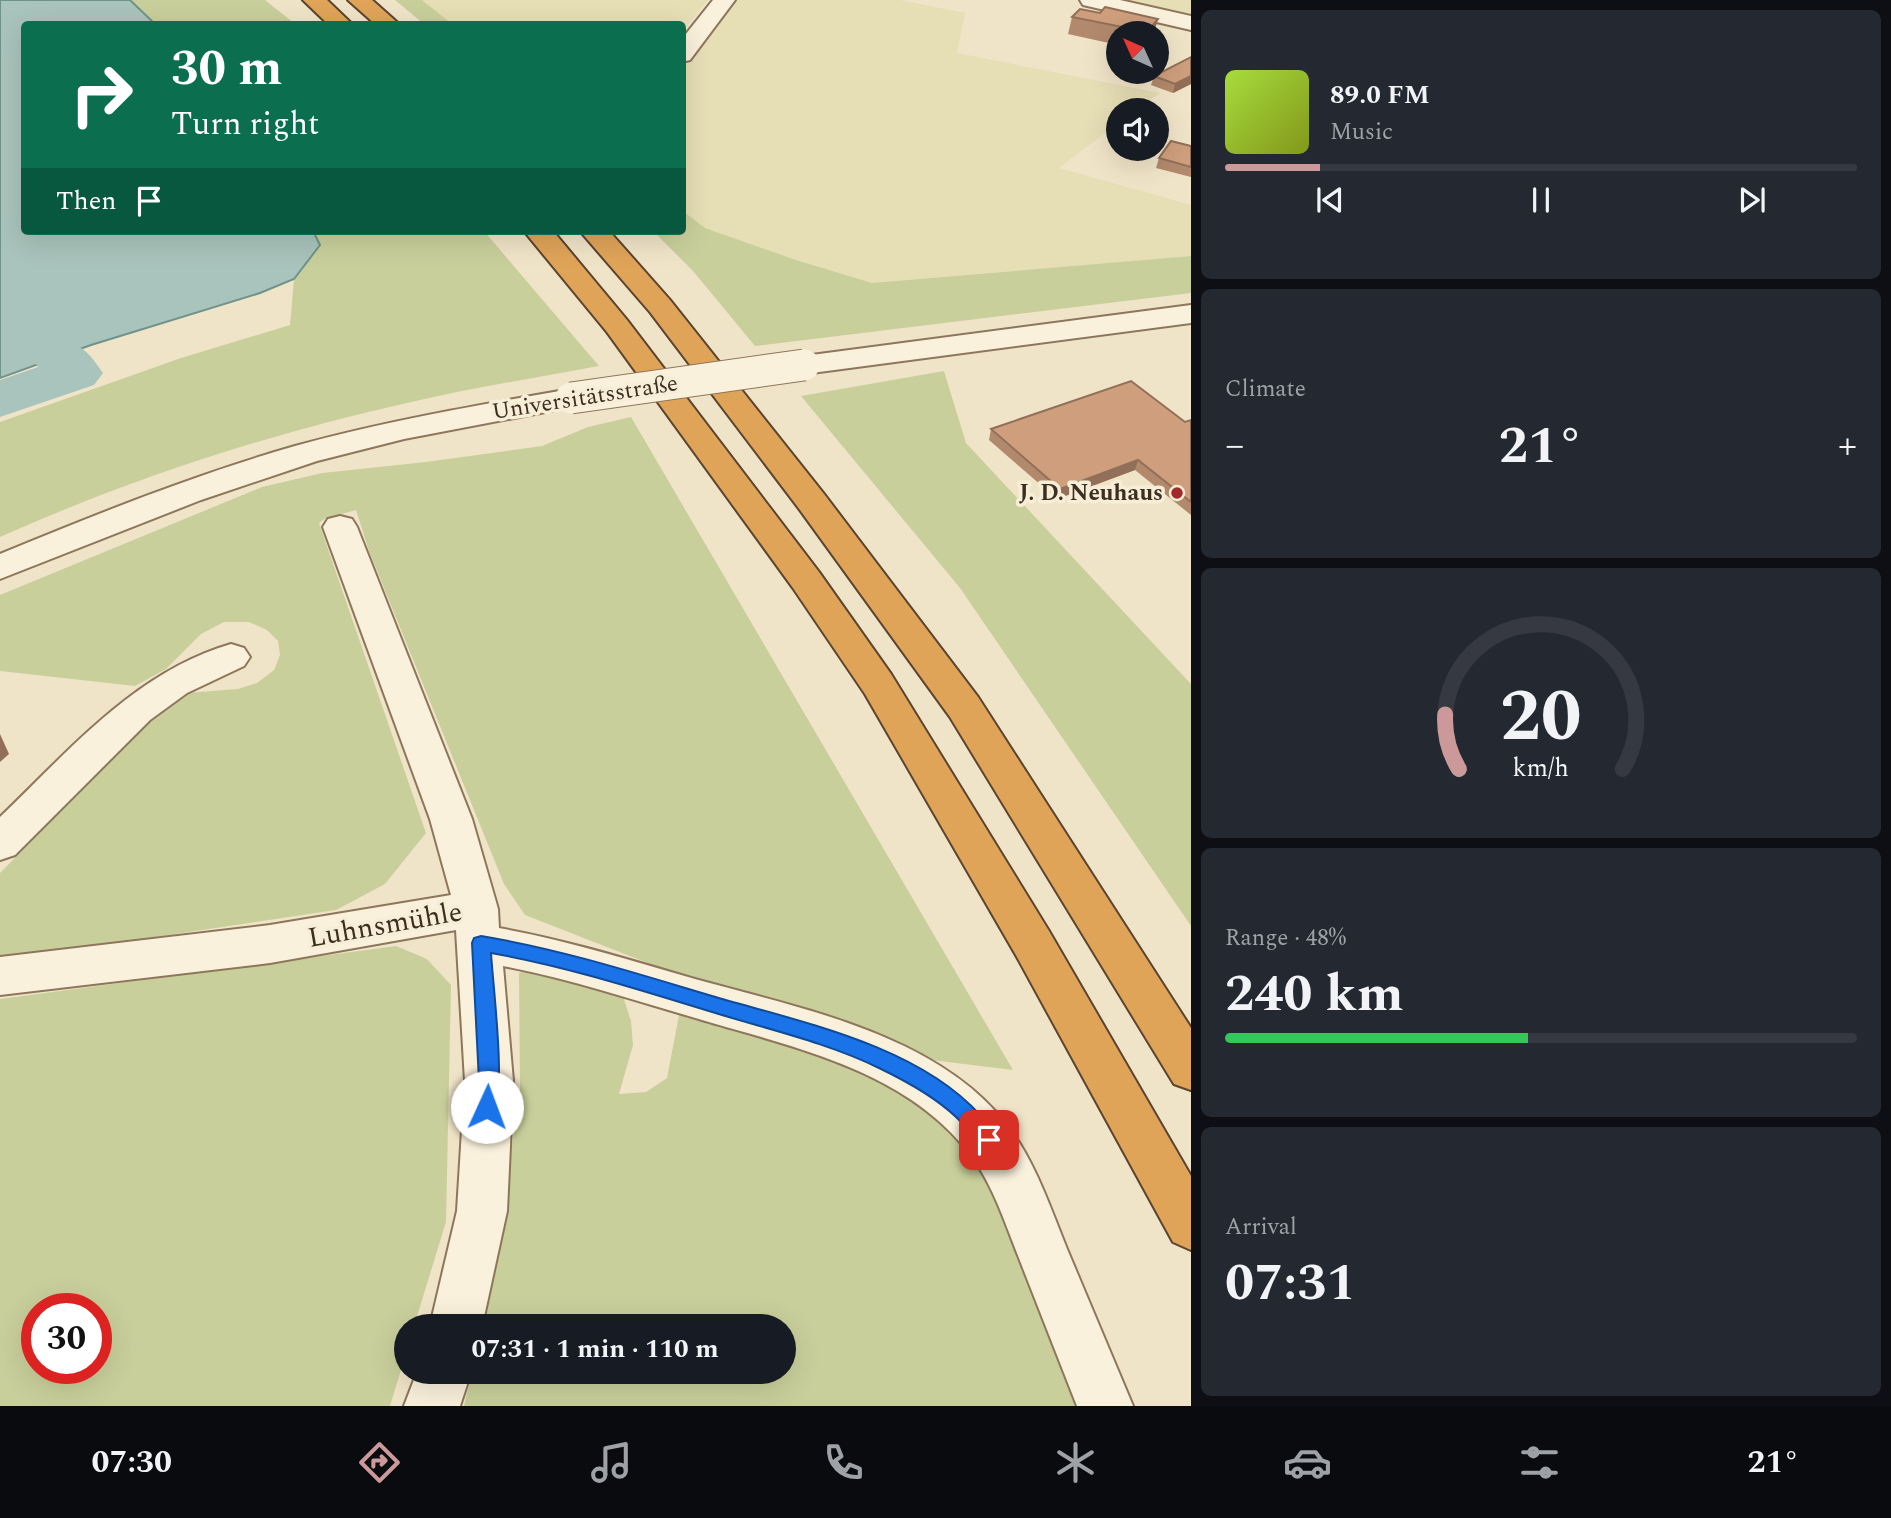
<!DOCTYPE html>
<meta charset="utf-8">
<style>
:root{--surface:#171b24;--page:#242831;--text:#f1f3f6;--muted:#9ea1a6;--line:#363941;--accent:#cc999b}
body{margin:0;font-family:Spectral,serif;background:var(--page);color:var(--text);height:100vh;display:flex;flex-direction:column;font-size:26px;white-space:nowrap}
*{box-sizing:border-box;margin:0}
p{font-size:23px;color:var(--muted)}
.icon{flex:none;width:38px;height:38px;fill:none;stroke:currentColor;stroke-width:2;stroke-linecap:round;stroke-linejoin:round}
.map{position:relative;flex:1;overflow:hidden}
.details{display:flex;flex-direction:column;gap:10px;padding:10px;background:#0d0f14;width:700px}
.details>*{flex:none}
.top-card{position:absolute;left:21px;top:21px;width:665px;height:214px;border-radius:7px;box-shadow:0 7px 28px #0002;background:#0b6e4f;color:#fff;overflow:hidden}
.needle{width:46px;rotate:315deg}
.controls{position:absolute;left:1106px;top:21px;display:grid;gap:14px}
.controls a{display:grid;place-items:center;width:63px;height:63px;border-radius:50%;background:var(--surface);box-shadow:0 7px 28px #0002;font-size:35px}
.speed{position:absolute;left:21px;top:1293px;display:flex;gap:14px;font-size:35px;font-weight:700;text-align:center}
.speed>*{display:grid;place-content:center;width:91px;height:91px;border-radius:50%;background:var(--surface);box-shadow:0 7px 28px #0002;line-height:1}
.speed .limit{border:10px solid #d22;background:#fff;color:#111}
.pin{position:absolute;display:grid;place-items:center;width:60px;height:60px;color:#fff;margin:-30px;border-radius:14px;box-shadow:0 4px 10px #0006}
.me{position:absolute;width:77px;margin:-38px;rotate:2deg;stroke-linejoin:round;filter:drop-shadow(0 0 5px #0008)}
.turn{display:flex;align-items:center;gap:24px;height:147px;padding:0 35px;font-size:32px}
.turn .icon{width:91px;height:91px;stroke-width:2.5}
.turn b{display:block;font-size:49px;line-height:60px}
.then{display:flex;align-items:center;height:66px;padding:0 35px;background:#0003;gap:14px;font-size:26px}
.big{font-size:52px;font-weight:700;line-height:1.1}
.details .tile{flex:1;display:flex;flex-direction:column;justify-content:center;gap:10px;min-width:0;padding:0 24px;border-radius:10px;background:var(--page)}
.details .dial{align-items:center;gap:0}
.dial svg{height:182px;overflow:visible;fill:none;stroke:var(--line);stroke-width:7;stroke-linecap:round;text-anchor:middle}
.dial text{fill:var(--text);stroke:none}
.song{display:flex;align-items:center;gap:21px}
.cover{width:84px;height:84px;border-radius:10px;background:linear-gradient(135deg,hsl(80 70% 55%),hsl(70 70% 35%))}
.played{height:7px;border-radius:4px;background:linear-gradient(90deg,var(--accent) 15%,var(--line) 15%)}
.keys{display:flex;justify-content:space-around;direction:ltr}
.heat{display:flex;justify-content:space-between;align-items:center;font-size:38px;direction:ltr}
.charge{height:10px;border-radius:5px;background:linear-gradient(90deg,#34c759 48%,var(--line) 0)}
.trip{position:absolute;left:394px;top:1314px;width:402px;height:70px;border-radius:35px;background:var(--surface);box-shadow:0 7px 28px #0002;font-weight:700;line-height:70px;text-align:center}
.menu{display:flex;height:112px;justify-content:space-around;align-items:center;background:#090b0e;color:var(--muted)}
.menu .icon{width:49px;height:49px}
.menu .selected{color:var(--accent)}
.menu b{font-size:32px;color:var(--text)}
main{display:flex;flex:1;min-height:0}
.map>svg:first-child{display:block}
.farmland{fill:#e6deb5}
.green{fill:#c9cf9b;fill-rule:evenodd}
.water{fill:#a9c4bc;stroke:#6f938a;stroke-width:2}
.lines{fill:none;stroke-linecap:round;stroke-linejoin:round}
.river{fill:#a9c4bc;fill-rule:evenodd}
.minor-casing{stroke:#8d765c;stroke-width:4}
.highway-casing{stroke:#5b4430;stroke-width:4}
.minor{fill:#faf1dc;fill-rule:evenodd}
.highway{fill:#e0a458;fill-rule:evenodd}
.minor-bridge-casing{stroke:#8d765c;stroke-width:33;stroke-linecap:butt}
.minor-bridge{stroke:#faf1dc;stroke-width:31}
.wall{fill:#b2896c}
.shaded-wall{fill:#916f58}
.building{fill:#cf9f7d;stroke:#916f58;stroke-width:2}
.route{fill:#1a73e8;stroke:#114b97;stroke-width:2}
.poi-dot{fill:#9e2a2b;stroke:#f7eed8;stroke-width:2.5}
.labels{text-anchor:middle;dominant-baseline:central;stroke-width:7;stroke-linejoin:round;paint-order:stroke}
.street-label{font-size:23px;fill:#3d2e20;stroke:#f7eed8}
.poi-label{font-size:23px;font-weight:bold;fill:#3d2e20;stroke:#f7eed8;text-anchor:end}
.near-street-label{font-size:28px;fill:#3d2e20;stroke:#f7eed8}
</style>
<main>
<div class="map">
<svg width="1191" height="1406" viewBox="0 0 1191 1406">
<rect width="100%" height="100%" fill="#f0e4c8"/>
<path class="farmland" d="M422,0H708L683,31L682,24H452Z
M736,0H900L965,13L957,53L1160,93L1136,110H1118V123L1059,168L1191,205V256L872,283L796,260L705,228L683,211L682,71Z
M1126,0H1191V15Z"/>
<path class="green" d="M130,0H265L295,24H155Z
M395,0H422L452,24H424Z
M683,211L705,228L796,260L872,283L1191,256V293L755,346L693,271L653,231H682Z
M313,231H484L599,366C535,378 470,388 407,403C268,434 130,479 0,537V422L181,358L290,325L294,279L320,245Z
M944,371L966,443L1191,684V926L960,588L801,396Z
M631,417L1013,1070L923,1059L709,987L525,915L504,884L369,551L356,510L324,519L319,523L426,833L385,884L336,910L0,960V873L149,722L186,693L238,689L257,683L274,670L280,655L278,641L267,630L249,622H224L201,634L166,669L135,686L0,671V595L262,487L322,473L426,462L542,446L588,427Z
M396,946L427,959L451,985L446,1222L414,1326H406V1353L390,1406H0V999ZM37,1309H96V1368H37Z
M532,968L622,993L631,1021L633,1045L619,1094L646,1092L667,1078L680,1010L856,1061L974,1138L1082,1406H464L472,1372H784V1326H481L497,1250L520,1090L519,973Z"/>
<path class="water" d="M0,0H130L155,24H24V231H313L320,245L294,279L260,293L91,345L0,378Z"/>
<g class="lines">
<path class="river" d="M59,339C83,345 89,353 103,373L94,385L0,417V380L38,367L31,356L39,344Z"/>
<defs>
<path id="minor" d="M713,0H735L690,60L682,62V39Z
M1080,0H1120L1191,16V30L1083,5Z
M1191,305V323L804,374L793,371L789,365L793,359L804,356Z
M571,389L582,391L587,398L582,405L404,439L317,461L201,500L0,579V554C97,514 194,475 295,446C386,421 478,405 571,389Z
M340,516L352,519L357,527L472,819L498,909L499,928C566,940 630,960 695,979C799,1008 937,1034 1007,1125C1035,1161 1050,1207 1067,1249C1089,1301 1111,1354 1133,1406H1077C1057,1355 1037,1304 1017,1253C1004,1220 993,1186 972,1157C907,1069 791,1047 692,1017C630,999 567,978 503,966L513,1081L507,1211L482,1326H430L457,1211L465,1081L456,930L270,963L0,995V957L270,925L451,895L430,819L323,527L328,519Z
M231,644L244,648L250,657L244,666L187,693L150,720L15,855L0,860V817C70,750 135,672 231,644Z
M417,1372H471L460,1406H404Z"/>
<path id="highway" d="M303,0H327L352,24H328Z
M348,0H372L399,24H375Z
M524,231H553L627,320L819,572L891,674L1049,931L1191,1176V1250L1173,1242L1017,957L865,694L793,588L607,332Z
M580,231H609L670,300L824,494L978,697L1191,1028V1090L1174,1084L950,717L800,510L650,312Z"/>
</defs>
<use href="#minor" class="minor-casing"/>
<use href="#highway" class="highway-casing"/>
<use href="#minor" class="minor"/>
<use href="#highway" class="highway"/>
<defs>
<path id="minor-bridge" d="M571,398L804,365"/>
</defs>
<use href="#minor-bridge" class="minor-bridge-casing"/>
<use href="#minor-bridge" class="minor-bridge"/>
</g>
<path class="wall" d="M1072,17L1154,33H1118V45L1068,34Z
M1191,57V84L1173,93L1151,85L1154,76Z
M1191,146V177L1156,168L1159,158Z
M1191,420V515L1135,470L1057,499L989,440L991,429L1185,422Z"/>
<path class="shaded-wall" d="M1158,19L1154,33H1146L1147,32Z
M1191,76V84L1173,93L1175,84Z
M1138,460L1135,470L1057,499L1060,489Z
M0,734L9,754L0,762Z"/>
<path class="building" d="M1105,7L1158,19L1147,32L1072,17L1080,9L1100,13Z
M1191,57V76L1175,84L1154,76Z
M1171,141L1191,146V167L1159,158Z
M1131,381L1185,422L1191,420V502L1138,460L1060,489L991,429Z"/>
<path class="route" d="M481,936C560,949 635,973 712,996C800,1022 917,1045 980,1115C987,1123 995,1131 1000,1140L997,1147L989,1150C975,1144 967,1127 956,1117C934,1096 906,1081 879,1068C830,1044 775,1031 722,1015C646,992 570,967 491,953C493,986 506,1089 494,1114L487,1116L480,1114L477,1107L479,1081L472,943L474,938Z"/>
<circle class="poi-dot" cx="1177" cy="493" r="7"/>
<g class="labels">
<g class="street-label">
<text transform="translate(585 398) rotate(-9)">Universitätsstraße</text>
</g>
<g class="poi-label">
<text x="1163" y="493">J. D. Neuhaus</text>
</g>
<g class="near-street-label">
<text transform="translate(385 925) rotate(-10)">Luhnsmühle</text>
</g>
</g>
</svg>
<div class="controls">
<a><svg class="needle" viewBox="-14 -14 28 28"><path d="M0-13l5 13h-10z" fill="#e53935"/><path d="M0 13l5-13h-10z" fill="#9ea1a6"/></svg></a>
<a><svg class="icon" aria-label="sound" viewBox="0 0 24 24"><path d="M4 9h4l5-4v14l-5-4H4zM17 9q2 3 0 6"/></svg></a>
</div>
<div class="speed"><div class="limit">30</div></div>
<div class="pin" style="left:989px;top:1140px;background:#d93025"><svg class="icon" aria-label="arrive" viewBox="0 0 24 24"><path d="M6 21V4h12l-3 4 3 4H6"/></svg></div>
<svg class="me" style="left:487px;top:1107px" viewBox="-20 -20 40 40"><circle r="19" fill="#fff"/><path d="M0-13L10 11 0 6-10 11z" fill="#1a73e8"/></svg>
<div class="trip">07:31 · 1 min · 110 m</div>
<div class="top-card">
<div class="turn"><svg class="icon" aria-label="right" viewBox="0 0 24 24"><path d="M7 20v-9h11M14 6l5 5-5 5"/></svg><div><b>30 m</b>Turn right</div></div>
<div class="then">Then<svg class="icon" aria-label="arrive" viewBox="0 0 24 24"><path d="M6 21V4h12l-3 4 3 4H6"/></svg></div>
</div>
</div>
<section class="details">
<div class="tile">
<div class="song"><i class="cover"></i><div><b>89.0 FM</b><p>Music</p></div></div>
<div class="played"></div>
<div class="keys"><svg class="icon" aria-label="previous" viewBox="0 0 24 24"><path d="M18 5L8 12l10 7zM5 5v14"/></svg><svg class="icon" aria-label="pause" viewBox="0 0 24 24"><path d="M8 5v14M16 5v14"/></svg><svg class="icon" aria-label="next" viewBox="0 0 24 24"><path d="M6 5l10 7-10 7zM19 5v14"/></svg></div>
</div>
<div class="tile"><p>Climate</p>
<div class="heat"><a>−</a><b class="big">21°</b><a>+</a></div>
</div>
<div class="tile dial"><svg viewBox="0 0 100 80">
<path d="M14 69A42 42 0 1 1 86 69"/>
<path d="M14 69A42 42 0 0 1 8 45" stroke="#cc999b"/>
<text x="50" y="56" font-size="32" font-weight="700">20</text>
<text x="50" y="72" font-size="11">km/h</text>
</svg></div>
<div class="tile"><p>Range · 48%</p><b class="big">240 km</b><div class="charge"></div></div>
<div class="tile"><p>Arrival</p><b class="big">07:31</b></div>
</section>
</main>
<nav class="menu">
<b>07:30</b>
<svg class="icon selected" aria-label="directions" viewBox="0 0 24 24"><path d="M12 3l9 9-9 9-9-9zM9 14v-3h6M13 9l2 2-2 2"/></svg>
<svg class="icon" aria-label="music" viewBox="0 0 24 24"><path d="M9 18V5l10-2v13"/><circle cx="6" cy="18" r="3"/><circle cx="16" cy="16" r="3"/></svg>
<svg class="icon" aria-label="phone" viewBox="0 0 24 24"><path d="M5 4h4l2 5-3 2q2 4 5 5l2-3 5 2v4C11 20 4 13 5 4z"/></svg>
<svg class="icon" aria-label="climate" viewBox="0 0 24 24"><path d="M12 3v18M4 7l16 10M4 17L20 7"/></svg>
<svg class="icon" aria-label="car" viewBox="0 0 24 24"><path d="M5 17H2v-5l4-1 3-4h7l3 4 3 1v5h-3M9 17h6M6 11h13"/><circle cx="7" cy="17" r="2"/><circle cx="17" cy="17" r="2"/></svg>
<svg class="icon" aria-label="filters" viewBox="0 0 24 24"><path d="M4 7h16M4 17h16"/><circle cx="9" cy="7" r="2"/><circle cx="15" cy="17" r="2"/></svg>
<b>21°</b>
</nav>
